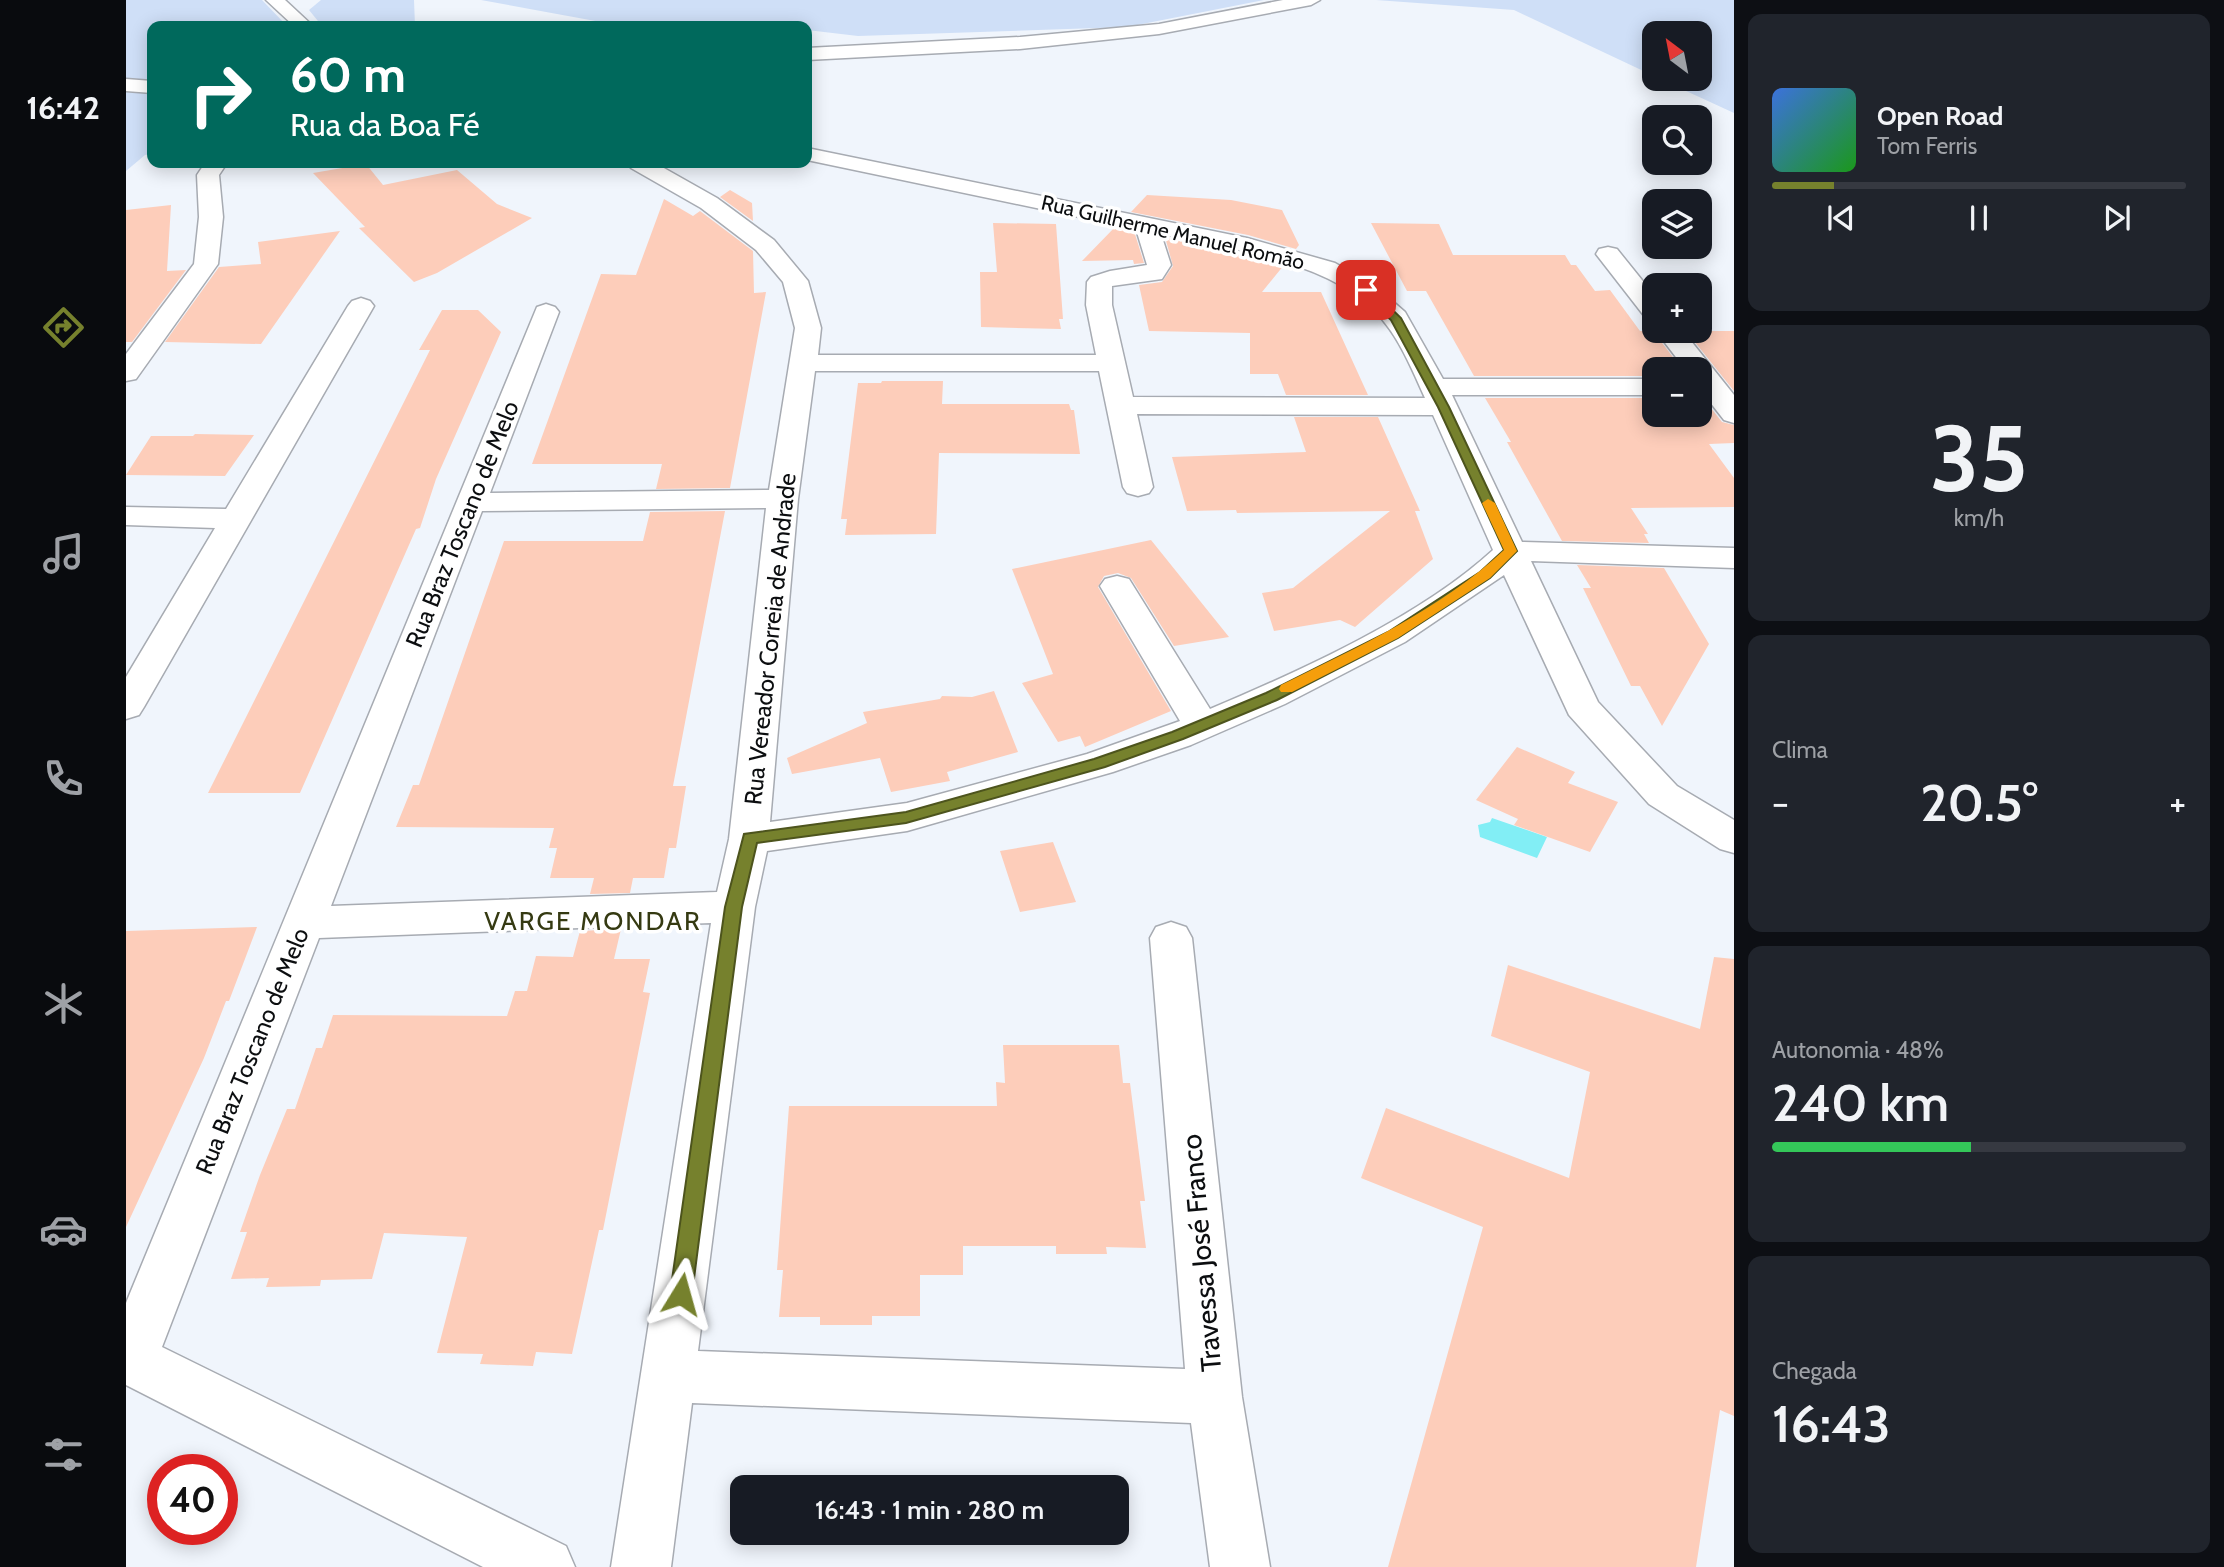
<!DOCTYPE html>
<html lang="pt">
<meta charset="utf-8">
<style>
:root{--surface:#171b24;--page:#20242c;--text:#f1f3f6;--muted:#9ea1a6;--line:#363941;--accent:#76812d}
body{margin:0;font-family:Cabin,sans-serif;background:var(--page);color:var(--text);height:100vh;display:flex;flex-direction:column;font-size:26px;white-space:nowrap}
*{box-sizing:border-box;margin:0}
p{font-size:23px;color:var(--muted)}
.icon{flex:none;width:38px;height:38px;fill:none;stroke:currentColor;stroke-width:2;stroke-linecap:round;stroke-linejoin:round}
.map{position:relative;flex:1;overflow:hidden}
.sheet{display:flex;flex-direction:column;gap:14px;padding:14px;background:#0d0f14;width:490px}
.sheet>*{flex:none}
.hud{position:absolute;left:21px;top:21px;width:665px;height:147px;border-radius:14px;box-shadow:0 4px 18px #0003;background:#00695c;color:#fff;overflow:hidden}
.needle{width:46px;rotate:328deg}
.buttons{position:absolute;left:1516px;top:21px;display:grid;gap:14px}
.buttons a{display:grid;place-items:center;width:70px;height:70px;border-radius:14px;background:var(--surface);box-shadow:0 4px 18px #0003;font-size:35px}
.speed{position:absolute;left:21px;top:1454px;display:flex;gap:14px;font-size:35px;font-weight:700;text-align:center}
.speed>*{display:grid;place-content:center;width:91px;height:91px;border-radius:50%;background:var(--surface);box-shadow:0 4px 18px #0003;line-height:1}
.speed .limit{border:10px solid #d22;background:#fff;color:#111}
.pin{position:absolute;display:grid;place-items:center;width:60px;height:60px;color:#fff;margin:-30px;border-radius:14px;box-shadow:0 4px 10px #0006}
.me{position:absolute;width:77px;margin:-38px;rotate:8deg;stroke-linejoin:round;filter:drop-shadow(0 0 5px #0008)}
.turn{display:flex;align-items:center;gap:24px;height:147px;padding:0 28px;font-size:32px}
.turn .icon{width:91px;height:91px;stroke-width:2.5}
.turn b{display:block;font-size:49px;line-height:60px}
.big{font-size:52px;font-weight:600;line-height:1.1}
.sheet .widget{flex:1;display:flex;flex-direction:column;justify-content:center;gap:10px;min-width:0;padding:0 24px;border-radius:14px;background:var(--page)}
.sheet .dial{align-items:center;gap:0}
.dial b{font-size:91px;line-height:1}
.song{display:flex;align-items:center;gap:21px}
.cover{width:84px;height:84px;border-radius:10px;background:linear-gradient(135deg,hsl(220 70% 55%),hsl(120 70% 35%))}
.played{height:7px;border-radius:4px;background:linear-gradient(90deg,var(--accent) 15%,var(--line) 15%)}
.keys{display:flex;justify-content:space-around;direction:ltr}
.heat{display:flex;justify-content:space-between;align-items:center;font-size:38px;direction:ltr}
.charge{height:10px;border-radius:5px;background:linear-gradient(90deg,#34c759 48%,var(--line) 0)}
.trip{position:absolute;left:604px;top:1475px;width:399px;height:70px;border-radius:14px;background:var(--surface);box-shadow:0 4px 18px #0003;font-weight:600;line-height:70px;text-align:center}
main{display:flex;flex:1;min-height:0}
.menu{display:flex;flex-direction:column;width:126px;justify-content:space-around;align-items:center;background:#090b0e;color:var(--muted)}
.menu .icon{width:49px;height:49px}
.menu .on{color:var(--accent)}
.menu b{font-size:32px;color:var(--text)}
.map>svg:first-child{display:block}
.green{fill:#cfdff7}
.water{fill:#82eef5}
.building{fill:#fdcdba}
.lines{fill:none;stroke-linecap:round;stroke-linejoin:round}
.minor-casing{stroke:#a7abb2;stroke-width:3}
.minor{fill:#fff;fill-rule:evenodd}
.route{fill:#76812d;stroke:#4d541d;stroke-width:2}
.slow{fill:#f59e0b}
.labels{text-anchor:middle;dominant-baseline:central;stroke-width:7;stroke-linejoin:round;paint-order:stroke}
.far-street-label{font-size:21px;fill:#0c0e10;stroke:#fff}
.street-label{font-size:24px;fill:#0c0e10;stroke:#fff}
.neighbourhood-label{font-size:26px;letter-spacing:2px;fill:#353a12;stroke:#fff}
.near-street-label{font-size:28px;fill:#0c0e10;stroke:#fff}
</style>
<main>
<nav class="menu">
<b>16:42</b>
<svg class="icon on" aria-label="directions" viewBox="0 0 24 24"><path d="M12 3l9 9-9 9-9-9zM9 14v-3h6M13 9l2 2-2 2"/></svg>
<svg class="icon" aria-label="music" viewBox="0 0 24 24"><path d="M9 18V5l10-2v13"/><circle cx="6" cy="18" r="3"/><circle cx="16" cy="16" r="3"/></svg>
<svg class="icon" aria-label="phone" viewBox="0 0 24 24"><path d="M5 4h4l2 5-3 2q2 4 5 5l2-3 5 2v4C11 20 4 13 5 4z"/></svg>
<svg class="icon" aria-label="climate" viewBox="0 0 24 24"><path d="M12 3v18M4 7l16 10M4 17L20 7"/></svg>
<svg class="icon" aria-label="car" viewBox="0 0 24 24"><path d="M5 17H2v-5l4-1 3-4h7l3 4 3 1v5h-3M9 17h6M6 11h13"/><circle cx="7" cy="17" r="2"/><circle cx="17" cy="17" r="2"/></svg>
<svg class="icon" aria-label="filters" viewBox="0 0 24 24"><path d="M4 7h16M4 17h16"/><circle cx="9" cy="7" r="2"/><circle cx="15" cy="17" r="2"/></svg>
</nav>
<div class="map">
<svg width="1608" height="1567" viewBox="0 0 1608 1567">
<rect width="100%" height="100%" fill="#f0f5fc"/>
<path class="green" d="M0,0H136L161,26H26V82L0,79Z
M195,0H288L289,26H196L183,10Z
M355,0H1138L1001,27L732,36L681,30V26L491,25Z
M1250,0H1608V113L1534,79H1573V33H1528V76L1388,10Z
M0,92L26,94V154L19,155L0,171Z"/>
<path class="water" d="M1366,818L1421,837L1411,858L1354,837L1352,825L1364,822Z"/>
<path class="building" d="M240,164L257,185L331,170L371,204L406,218L311,273L288,282L233,228L239,227L187,173Z
M604,190L626,203L627,221L594,197Z
M1021,195L1105,200L1156,210L1173,245L1170,249L1122,235L1005,212Z
M538,199L567,216L574,211L627,251L628,293L640,292L604,488L530,489L536,464H406L475,274L510,275Z
M45,205L41,271L60,270L6,342H0V210Z
M867,223L930,224L937,319H933L935,329L855,327L854,272H871Z
M1245,223L1313,224L1327,255H1439L1445,265H1450L1469,291L1484,290L1514,331H1527L1556,369H1528V376H1348L1300,291H1281Z
M989,227L1008,231L1018,263L1008,264L1007,260L956,261Z
M214,231L135,344L39,342L93,267L135,264L132,242Z
M1039,237L1158,265L1136,292H1195L1242,395H1160L1152,374H1124V333L1023,331L1013,285L1036,282L1047,266Z
M316,310H352L375,332L310,479L294,528L290,529L174,793H82L304,350H293Z
M1560,331H1608V391Z
M756,381H817L816,404H943L945,410H948L954,454L813,453L810,534L719,535L721,519H715L732,383H755Z
M1573,393L1596,422L1608,425V443L1583,444L1608,478V507L1505,508L1522,534H1518L1523,543L1436,541L1381,442H1385L1359,398H1528V415H1573Z
M1168,417H1252L1294,511H1289L1307,559L1229,627L1214,620L1148,631L1136,593L1167,588L1264,511L1111,513L1110,510L1061,511L1046,457L1180,452Z
M69,434L128,435L99,476L0,475L25,436H67Z
M599,511L547,786H560L550,848H543L538,878H507L504,893L464,894L468,878H424L431,848H423L428,828L270,827L287,785H293L378,541H517L524,512Z
M1025,540L1103,637L1048,646L1005,578L992,573L978,576L972,587L1045,711L959,747L954,736L932,742L896,683L927,674L886,569Z
M1451,565L1538,568L1583,644L1536,726L1514,686H1505L1457,588H1465Z
M868,691L892,752L821,772L824,781L765,792L754,758L666,774L661,758L741,723L737,712L814,699L816,696L846,697Z
M1391,747L1449,772L1442,783L1492,802L1464,852L1388,825L1392,819L1350,800Z
M927,842L950,902L894,912L874,851Z
M131,927L103,1001H100L78,1058L0,1227V931Z
M495,929L488,959H524L517,992L524,993L477,1230H473L446,1354L410,1352L407,1366L354,1364L357,1354L311,1353L341,1237L258,1233L246,1279L195,1280L194,1286L140,1287L143,1278L105,1279L121,1232H114L134,1175L161,1109H169L190,1048H196L207,1015L381,1016L389,991H401L410,956L447,957L454,931Z
M1588,957L1608,959V1416L1594,1410L1570,1567H1262L1357,1227L1235,1178L1260,1108L1443,1178L1464,1072L1365,1036L1382,965L1574,1029Z
M877,1045H993L997,1083H1004L1019,1201H1014L1020,1248L980,1247L981,1254H930V1246H837V1275H794V1316H746V1325H694V1317H653L657,1270H651L663,1106H871L870,1082L879,1083Z"/>
<g class="lines">
<defs>
<path id="minor" d="M140,0H159L187,26H168Z
M1157,0H1194L1185,5L1033,34L894,49L681,60V48L894,37L1033,24Z
M0,79L26,81V93L0,91Z
M681,148L1121,238L1209,263L1249,286L1279,312L1317,379H1528V395H1326L1396,542L1608,548V568L1405,561L1472,702L1551,786L1608,820V853L1594,849L1523,804L1443,715L1378,575L1279,642L1159,704L1065,745L987,772L781,831L641,851L629,907L572,1351L1059,1369L1024,938L1030,927L1045,922L1060,927L1066,938L1116,1397L1144,1567H1084L1065,1423L566,1403L545,1567H485L585,923L193,938L36,1347L440,1546L449,1567H357L0,1385V1303L411,307L420,304L429,307L433,312L364,493L643,490L669,328L657,282L630,250L575,208L505,168L502,163H529L591,198L648,240L682,281L695,328L692,355H970L960,305L961,282L965,277L984,271L1021,265L1010,229L681,160ZM1035,234C1104,249 1215,262 1259,323C1276,344 1288,374 1299,398L1007,397L986,305V286L1036,279L1045,265ZM689,371H973L997,487L1001,493L1012,496L1023,493L1027,487L1011,414L1307,415L1367,550C1294,617 1176,670 1084,709L1003,579L991,576L979,579L974,586L1054,721L961,754L781,803L644,822L672,499ZM640,508L603,839L591,892L205,906L356,511Z
M79,163H101L93,175L97,217L92,264L10,379L0,381V354L68,264L73,217L71,175Z
M1482,247L1491,249L1528,295V320L1519,317L1470,254L1473,249Z
M235,298L244,301L248,306L18,707L13,715L0,719V677L89,528L0,525V507L100,509L222,306L226,301Z
M1530,331H1557L1608,395V423L1598,420L1573,388V369H1559Z"/>
</defs>
<use href="#minor" class="minor-casing"/>
<use href="#minor" class="minor"/>
</g>
<path class="route" d="M1236,288H1244L1275,318L1323,407L1391,551L1364,578L1272,638L1151,700L1057,739L979,767L780,823L631,843L616,907L566,1294L563,1301L555,1304L547,1301L544,1294L599,907L618,834L780,812L968,759L1046,732L1140,693L1262,632L1354,572L1378,550L1312,407L1265,320L1236,293Z"/>
<path class="slow" d="M1362,499L1369,503L1391,551L1364,578L1272,638L1166,692H1155L1153,689L1155,685C1232,647 1314,610 1378,550L1356,503Z"/>
<g class="labels">
<g class="far-street-label">
<text transform="translate(1047 232) rotate(13)">Rua Guilherme Manuel Romão</text>
</g>
<g class="street-label">
<text transform="translate(336 524) rotate(-68)">Rua Braz Toscano de Melo</text>
<text transform="translate(644 639) rotate(-84)">Rua Vereador Correia de Andrade</text>
<text transform="translate(126 1051) rotate(-68)">Rua Braz Toscano de Melo</text>
</g>
<g class="neighbourhood-label">
<text x="467" y="921">VARGE MONDAR</text>
</g>
<g class="near-street-label">
<text transform="translate(1075 1253) rotate(-95)">Travessa José Franco</text>
</g>
</g>
</svg>
<div class="buttons">
<a><svg class="needle" viewBox="-14 -14 28 28"><path d="M0-13l5 13h-10z" fill="#e53935"/><path d="M0 13l5-13h-10z" fill="#9ea1a6"/></svg></a>
<a><svg class="icon" aria-label="search" viewBox="0 0 24 24"><circle cx="10" cy="10" r="6"/><path d="M15 15l6 6"/></svg></a>
<a><svg class="icon" aria-label="layers" viewBox="0 0 24 24"><path d="M12 4l9 5-9 5-9-5zM3 14l9 5 9-5"/></svg></a>
<a>+</a>
<a>−</a>
</div>
<div class="speed"><div class="limit">40</div></div>
<div class="pin" style="left:1240px;top:290px;background:#d93025"><svg class="icon" aria-label="arrive" viewBox="0 0 24 24"><path d="M6 21V4h12l-3 4 3 4H6"/></svg></div>
<svg class="me" style="left:555px;top:1294px" viewBox="-20 -20 40 40"><path d="M0-17L14 15 0 8-14 15z" fill="#76812d" stroke="#fff" stroke-width="4"/></svg>
<div class="trip">16:43 · 1 min · 280 m</div>
<div class="hud">
<div class="turn"><svg class="icon" aria-label="right" viewBox="0 0 24 24"><path d="M7 20v-9h11M14 6l5 5-5 5"/></svg><div><b>60 m</b>Rua da Boa Fé</div></div>
</div>
</div>
<section class="sheet">
<div class="widget">
<div class="song"><i class="cover"></i><div><b>Open Road</b><p>Tom Ferris</p></div></div>
<div class="played"></div>
<div class="keys"><svg class="icon" aria-label="previous" viewBox="0 0 24 24"><path d="M18 5L8 12l10 7zM5 5v14"/></svg><svg class="icon" aria-label="pause" viewBox="0 0 24 24"><path d="M8 5v14M16 5v14"/></svg><svg class="icon" aria-label="next" viewBox="0 0 24 24"><path d="M6 5l10 7-10 7zM19 5v14"/></svg></div>
</div>
<div class="widget dial"><b>35</b><p>km/h</p></div>
<div class="widget"><p>Clima</p>
<div class="heat"><a>−</a><b class="big">20.5°</b><a>+</a></div>
</div>
<div class="widget"><p>Autonomia · 48%</p><b class="big">240 km</b><div class="charge"></div></div>
<div class="widget"><p>Chegada</p><b class="big">16:43</b></div>
</section>
</main>
